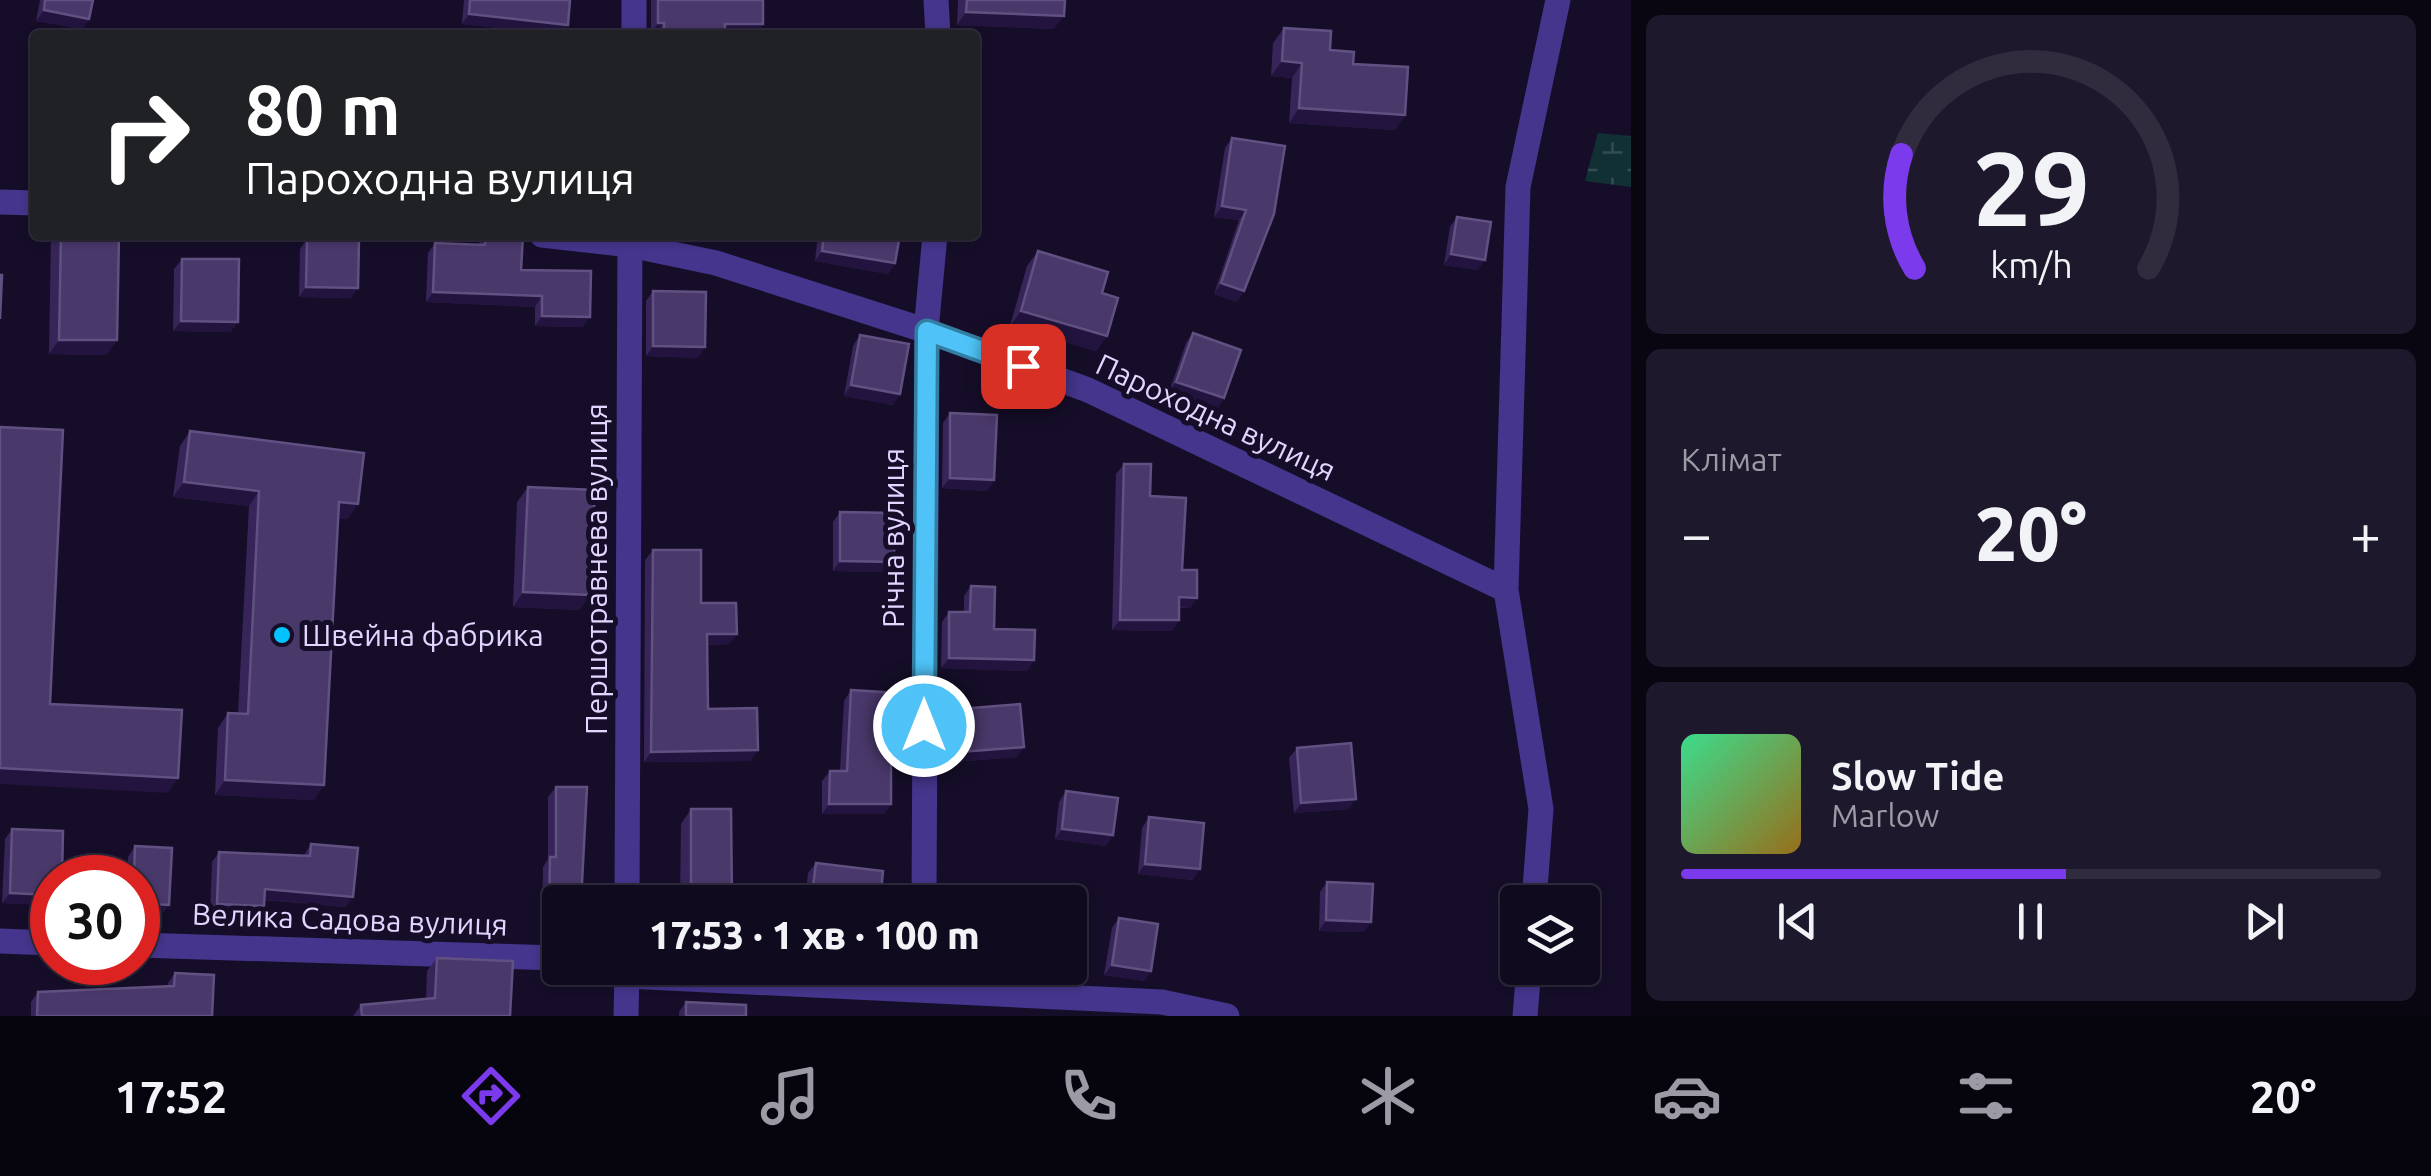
<!DOCTYPE html>
<html lang="uk">
<meta charset="utf-8">
<style>
:root{--surface:#100a1f;--page:#1e182c;--text:#f1f3f6;--muted:#9c9aa4;--line:#302b3d;--accent:#7c3aed}
body{margin:0;font-family:Ubuntu,sans-serif;background:var(--page);color:var(--text);height:100vh;display:flex;flex-direction:column;font-size:38px;white-space:nowrap}
*{box-sizing:border-box;margin:0}
p{font-size:32px;color:var(--muted)}
.icon{flex:none;width:55px;height:55px;fill:none;stroke:currentColor;stroke-width:2;stroke-linecap:round;stroke-linejoin:round}
.map{position:relative;flex:1;overflow:hidden}
.details{display:flex;flex-direction:column;gap:15px;padding:15px;background:#090611;width:800px}
.details>*{flex:none}
.banner{position:absolute;left:30px;top:30px;width:950px;height:210px;border-radius:10px;box-shadow:0 2px 8px #0004,0 0 0 2px var(--line);background:#202124;color:#fff;overflow:hidden}
.buttons{position:absolute;left:1500px;top:885px;display:grid;gap:20px}
.buttons a{display:grid;place-items:center;width:100px;height:100px;border-radius:10px;background:var(--surface);box-shadow:0 2px 8px #0004,0 0 0 2px var(--line);font-size:50px}
.speed{position:absolute;left:30px;top:855px;display:flex;gap:20px;font-size:50px;font-weight:700;text-align:center}
.speed>*{display:grid;place-content:center;width:130px;height:130px;border-radius:50%;background:var(--surface);box-shadow:0 2px 8px #0004,0 0 0 2px var(--line);line-height:1}
.speed .limit{border:15px solid #d22;background:#fff;color:#111}
.pin{position:absolute;display:grid;place-items:center;width:85px;height:85px;color:#fff;margin:-42px;border-radius:20px;box-shadow:0 5px 15px #0006}
.me{position:absolute;width:110px;margin:-55px;rotate:0deg;stroke-linejoin:round;filter:drop-shadow(0 0 8px #0008)}
.turn{display:flex;align-items:center;gap:35px;height:210px;padding:0 50px;font-size:45px}
.turn .icon{width:130px;height:130px;stroke-width:2.5}
.turn b{display:block;font-size:70px;line-height:85px}
.big{font-size:75px;font-weight:800;line-height:1.1}
.details .card{flex:1;display:flex;flex-direction:column;justify-content:center;gap:15px;min-width:0;padding:0 35px;border-radius:15px;background:var(--page)}
.details .dial{align-items:center;gap:0}
.dial svg{height:260px;overflow:visible;fill:none;stroke:var(--line);stroke-width:7;stroke-linecap:round;text-anchor:middle}
.dial text{fill:var(--text);stroke:none}
.song{display:flex;align-items:center;gap:30px}
.cover{width:120px;height:120px;border-radius:15px;background:linear-gradient(135deg,hsl(150 70% 55%),hsl(40 70% 35%))}
.played{height:10px;border-radius:5px;background:linear-gradient(90deg,var(--accent) 55%,var(--line) 55%)}
.keys{display:flex;justify-content:space-around;direction:ltr}
.heat{display:flex;justify-content:space-between;align-items:center;font-size:55px;direction:ltr}
.trip{position:absolute;left:542px;top:885px;width:545px;height:100px;border-radius:10px;background:var(--surface);box-shadow:0 2px 8px #0004,0 0 0 2px var(--line);font-weight:800;line-height:100px;text-align:center}
.dock{display:flex;height:160px;justify-content:space-around;align-items:center;background:#06040c;color:var(--muted)}
.dock .icon{width:70px;height:70px}
.dock .current{color:var(--accent)}
.dock b{font-size:45px;color:var(--text)}
main{display:flex;flex:1;min-height:0}
.map>svg:first-child{display:block}
.wetland{fill:url(#wetland-marsh)}
.lines{fill:none;stroke-linecap:round;stroke-linejoin:round}
.minor{stroke:#45358c;stroke-width:25}
.tertiary{stroke:#45358c;stroke-width:25}
.wall{fill:#372559}
.shaded-wall{fill:#22143e}
.building{fill:#49386a;stroke:#615182;stroke-width:2.5}
.route-casing{stroke:#337fa1;stroke-width:25}
.route{stroke:#4fc3f7;stroke-width:18}
.poi-dot{fill:#02c2ff;stroke:#160e29;stroke-width:4}
.labels{text-anchor:middle;dominant-baseline:central;stroke-width:10;stroke-linejoin:round;paint-order:stroke}
.street-label{font-size:30px;fill:#e1d6ff;stroke:#160e29}
.poi-label{font-size:30px;fill:#e1d6ff;stroke:#160e29;text-anchor:start}
</style>
<main>
<div class="map">
<svg width="1631" height="1016" viewBox="0 0 1631 1016">
<defs>
<pattern id="wetland-marsh" width="20" height="14" patternUnits="userSpaceOnUse" patternTransform="scale(2.5)"><rect width="20" height="14" fill="#103034"/><path d="M1 5h8M5 5V1M11 12h8M15 12V8" fill="none" stroke="#324d52"/></pattern>
</defs>
<rect width="100%" height="100%" fill="#160e29"/>
<path class="wetland" d="M1598,133L1631,136V187L1585,181Z"/>
<g class="lines">
<path class="minor" d="M936,0L938,35
M0,202L35,203
M542,235L630,245L716,263L927,331L1088,390L1506,590
M924,902L927,320L935,235
M1534,902L1541,809L1506,590L1518,187L1558,0
M0,941L52,943
M138,945L560,958
M627,976L1162,1002L1227,1016
M1525,1016L1529,968"/>
<path class="tertiary" d="M634,35V0
M627,902L630,235
M626,1016L627,968"/>
</g>
<path class="wall" d="M40,0H93L89,19L82,29L36,21Z
M464,0H570L561,35L462,24Z
M651,0H763V24L755,35H657V33H651Z
M958,0H1065L1054,29L957,25Z
M1284,28L1330,50L1353,64L1405,115L1395,130L1289,123L1292,78L1271,76L1273,43Z
M1232,138L1274,214L1244,291L1237,302L1214,294L1239,220L1214,217L1225,148Z
M1457,217L1478,270L1444,265L1450,227Z
M51,235H119L117,340L106,355L49,354Z
M480,235H523L521,270L583,327L535,326V307L426,302L428,253L435,243L479,245Z
M818,235H900L895,263L888,274L815,261Z
M307,239L351,298L299,297L300,249Z
M1038,251L1102,293L1107,336L1096,351L1010,326L1027,266Z
M182,259L238,322L230,332L173,331L174,269Z
M653,291L698,358L646,356V301Z
M1193,333L1224,398L1217,409L1169,392L1186,343Z
M860,335L893,405L844,396L853,346Z
M950,413L994,480L987,491L942,488L943,423Z
M190,431L358,504L347,519L338,518L314,800L215,795L218,728L228,713H238L249,506L173,497L180,446Z
M1124,464L1150,496L1182,570L1197,598L1190,608H1179V620L1172,631L1112,630L1116,474Z
M528,487L590,595L579,610L513,607L517,502Z
M840,512L894,562L886,572L833,571V522Z
M653,550L701,603L737,634L729,644L707,645L708,709L758,750L750,761L644,762L645,560Z
M971,586L994,629L1034,660L1027,671L941,668L942,622L949,612H964V596Z
M851,690L891,732V804L884,814H822V781L830,771H840L844,701Z
M948,710L1017,757L941,763V720Z
M1297,748L1349,809L1294,813L1289,758Z
M556,787L581,902L542,924L543,867L548,859V797Z
M1066,791L1106,846L1055,839L1059,802Z
M691,809L732,902H680L681,824Z
M1149,817L1193,880L1138,874L1142,828Z
M12,829L52,878V905L2,903L5,839Z
M311,844L346,907L264,900V906L257,916L210,915L212,862L219,852L304,855Z
M135,846L169,905L161,915L138,914V878H127L128,857Z
M816,863L880,902H805L808,873Z
M1327,882L1364,932L1319,931L1320,892Z
M1119,918L1151,971L1144,981L1104,975L1112,928Z
M437,958L510,1016H353L361,1005L426,999L427,971Z
M175,973L212,1016H31V1002L38,992L168,986V983Z
M686,1002L746,1016H679V1012Z"/>
<path class="shaded-wall" d="M44,10L89,19L82,29L36,21Z
M966,12L1064,16L1054,29L957,25Z
M469,14L568,25L561,35L462,24Z
M658,23H664L657,33H651Z
M725,24H763L755,35L718,34Z
M1282,61L1302,63L1292,78L1271,76Z
M1299,108L1405,115L1395,130L1289,123Z
M1222,206L1246,210L1239,220L1214,217Z
M822,251L895,263L888,274L815,261Z
M1451,254L1485,260L1478,270L1444,265Z
M1221,283L1244,291L1237,302L1214,294Z
M306,287L358,288L351,298L299,297Z
M433,292L542,296L535,307L426,302Z
M1021,311L1107,336L1096,351L1010,326Z
M542,316L590,317L583,327L535,326Z
M181,321L238,322L230,332L173,331Z
M59,340H117L106,355L49,354Z
M653,346L705,347L698,358L646,356Z
M1176,382L1224,398L1217,409L1169,392Z
M851,385L900,394L893,405L844,396Z
M950,478L994,480L987,491L942,488Z
M184,482L259,491L249,506L173,497Z
M339,502L358,504L347,519L328,517Z
M840,561L894,562L886,572L833,571Z
M523,592L590,595L579,610L513,607Z
M1179,597L1197,598L1190,608L1172,607Z
M1120,620H1179L1172,631L1112,630Z
M707,634H737L729,644L700,645Z
M949,658L1034,660L1027,671L941,668Z
M1024,747L1017,757L941,763L948,753Z
M758,750L750,761L644,762L651,752Z
M0,768L178,778L168,793L0,784Z
M225,780L324,785L314,800L215,795Z
M1356,799L1349,809L1294,813L1301,803Z
M829,804H891L884,814H822Z
M1062,829L1113,835L1106,846L1055,839Z
M1145,864L1200,869L1193,880L1138,874Z
M265,889L353,897L346,907L257,899Z
M10,893L52,895V905L2,903Z
M138,903L169,905L161,915L138,914Z
M217,904L264,906L257,916L210,915Z
M549,914H560V924H542Z
M1326,920L1371,922L1364,932L1319,931Z
M1112,965L1151,971L1144,981L1104,975Z
M1007,968H1050L1047,972Z"/>
<path class="building" d="M45,0H93L89,19L44,10Z
M470,0H570L568,25L469,14Z
M658,0H763V24H725V35H664V23H658Z
M967,0H1065L1064,16L966,12Z
M1284,28L1331,31L1330,50L1354,52L1353,64L1408,67L1405,115L1299,108L1302,63L1282,61Z
M1232,138L1285,146L1274,214L1244,291L1221,283L1246,210L1222,206Z
M1457,217L1491,222L1485,260L1451,254Z
M61,235H119L117,340H59Z
M486,235H523L521,270L591,271L590,317L542,316V296L433,292L435,243L485,245Z
M824,235H900L895,263L822,251Z
M307,239L359,240L358,288L306,287Z
M1038,251L1108,272L1102,293L1118,298L1107,336L1021,311Z
M182,259H239L238,322L181,321Z
M0,275H2L0,319Z
M653,291L706,292L705,347L653,346Z
M1193,333L1241,350L1224,398L1176,382Z
M860,335L909,344L900,394L851,385Z
M950,413L997,415L994,480L950,478Z
M0,427L63,430L50,704L182,710L178,778L0,768Z
M190,431L364,453L358,504L339,502L324,785L225,780L228,713L248,714L259,491L184,482Z
M1124,464H1151L1150,496L1186,498L1182,570H1197V598L1179,597V620H1120Z
M528,487L595,490L590,595L523,592Z
M840,512L895,513L894,562L840,561Z
M653,550H701V603H736L737,634H707L708,709L757,708L758,750L651,752Z
M971,586L995,587L994,629L1035,630L1034,660L949,658V612H970Z
M851,690L898,693L891,732V804H829L830,771H847Z
M1020,704L1024,747L948,753V710Z
M1351,743L1356,799L1301,803L1297,748Z
M556,787H587L581,902H560V914H549L550,857H556Z
M1066,791L1118,798L1113,835L1062,829Z
M691,809H731L732,902H691Z
M1149,817L1204,823L1200,869L1145,864Z
M12,829L63,831L62,878H52V895L10,893Z
M311,844L358,848L353,897L265,889L264,906L217,904L219,852L310,856Z
M135,846L172,848L169,905L138,903V878H134Z
M816,863L883,871L880,902H811Z
M1327,882L1373,884L1371,922L1326,920Z
M1119,918L1158,924L1151,971L1112,965Z
M437,958L513,961L510,1016H362L361,1005L435,998Z
M175,973L214,975L212,1016H37L38,992L174,986Z
M686,1002L746,1005V1016H686Z"/>
<g class="lines">
<defs>
<path id="route" d="M924,726L927,331L1023,366"/>
</defs>
<use href="#route" class="route-casing"/>
<use href="#route" class="route"/>
</g>
<circle class="poi-dot" cx="282" cy="635" r="10"/>
<g class="labels">
<g class="street-label">
<text transform="translate(1216 417) rotate(25)">Пароходна вулиця</text>
<text transform="translate(893 538) rotate(-90)">Річна вулиця</text>
<text transform="translate(596 569) rotate(-90)">Першотравнева вулиця</text>
<text transform="translate(350 919) rotate(2)">Велика Садова вулиця</text>
</g>
<g class="poi-label">
<text x="302" y="635">Швейна фабрика</text>
</g>
</g>
</svg>
<div class="buttons">
<a><svg class="icon" aria-label="layers" viewBox="0 0 24 24"><path d="M12 4l9 5-9 5-9-5zM3 14l9 5 9-5"/></svg></a>
</div>
<div class="speed"><div class="limit">30</div></div>
<div class="pin" style="left:1023px;top:366px;background:#d93025"><svg class="icon" aria-label="arrive" viewBox="0 0 24 24"><path d="M6 21V4h12l-3 4 3 4H6"/></svg></div>
<svg class="me" style="left:924px;top:726px" viewBox="-20 -20 40 40"><circle r="17" fill="#4fc3f7" stroke="#fff" stroke-width="3"/><path d="M0-11L8 9 0 5-8 9z" fill="#fff"/></svg>
<div class="trip">17:53 · 1 хв · 100 m</div>
<div class="banner">
<div class="turn"><svg class="icon" aria-label="right" viewBox="0 0 24 24"><path d="M7 20v-9h11M14 6l5 5-5 5"/></svg><div><b>80 m</b>Пароходна вулиця</div></div>
</div>
</div>
<section class="details">
<div class="card dial"><svg viewBox="0 0 100 80">
<path d="M14 69A42 42 0 1 1 86 69"/>
<path d="M14 69A42 42 0 0 1 10 34" stroke="#7c3aed"/>
<text x="50" y="56" font-size="32" font-weight="700">29</text>
<text x="50" y="72" font-size="11">km/h</text>
</svg></div>
<div class="card"><p>Клімат</p>
<div class="heat"><a>−</a><b class="big">20°</b><a>+</a></div>
</div>
<div class="card">
<div class="song"><i class="cover"></i><div><b>Slow Tide</b><p>Marlow</p></div></div>
<div class="played"></div>
<div class="keys"><svg class="icon" aria-label="previous" viewBox="0 0 24 24"><path d="M18 5L8 12l10 7zM5 5v14"/></svg><svg class="icon" aria-label="pause" viewBox="0 0 24 24"><path d="M8 5v14M16 5v14"/></svg><svg class="icon" aria-label="next" viewBox="0 0 24 24"><path d="M6 5l10 7-10 7zM19 5v14"/></svg></div>
</div>
</section>
</main>
<nav class="dock">
<b>17:52</b>
<svg class="icon current" aria-label="directions" viewBox="0 0 24 24"><path d="M12 3l9 9-9 9-9-9zM9 14v-3h6M13 9l2 2-2 2"/></svg>
<svg class="icon" aria-label="music" viewBox="0 0 24 24"><path d="M9 18V5l10-2v13"/><circle cx="6" cy="18" r="3"/><circle cx="16" cy="16" r="3"/></svg>
<svg class="icon" aria-label="phone" viewBox="0 0 24 24"><path d="M5 4h4l2 5-3 2q2 4 5 5l2-3 5 2v4C11 20 4 13 5 4z"/></svg>
<svg class="icon" aria-label="climate" viewBox="0 0 24 24"><path d="M12 3v18M4 7l16 10M4 17L20 7"/></svg>
<svg class="icon" aria-label="car" viewBox="0 0 24 24"><path d="M5 17H2v-5l4-1 3-4h7l3 4 3 1v5h-3M9 17h6M6 11h13"/><circle cx="7" cy="17" r="2"/><circle cx="17" cy="17" r="2"/></svg>
<svg class="icon" aria-label="filters" viewBox="0 0 24 24"><path d="M4 7h16M4 17h16"/><circle cx="9" cy="7" r="2"/><circle cx="15" cy="17" r="2"/></svg>
<b>20°</b>
</nav>
